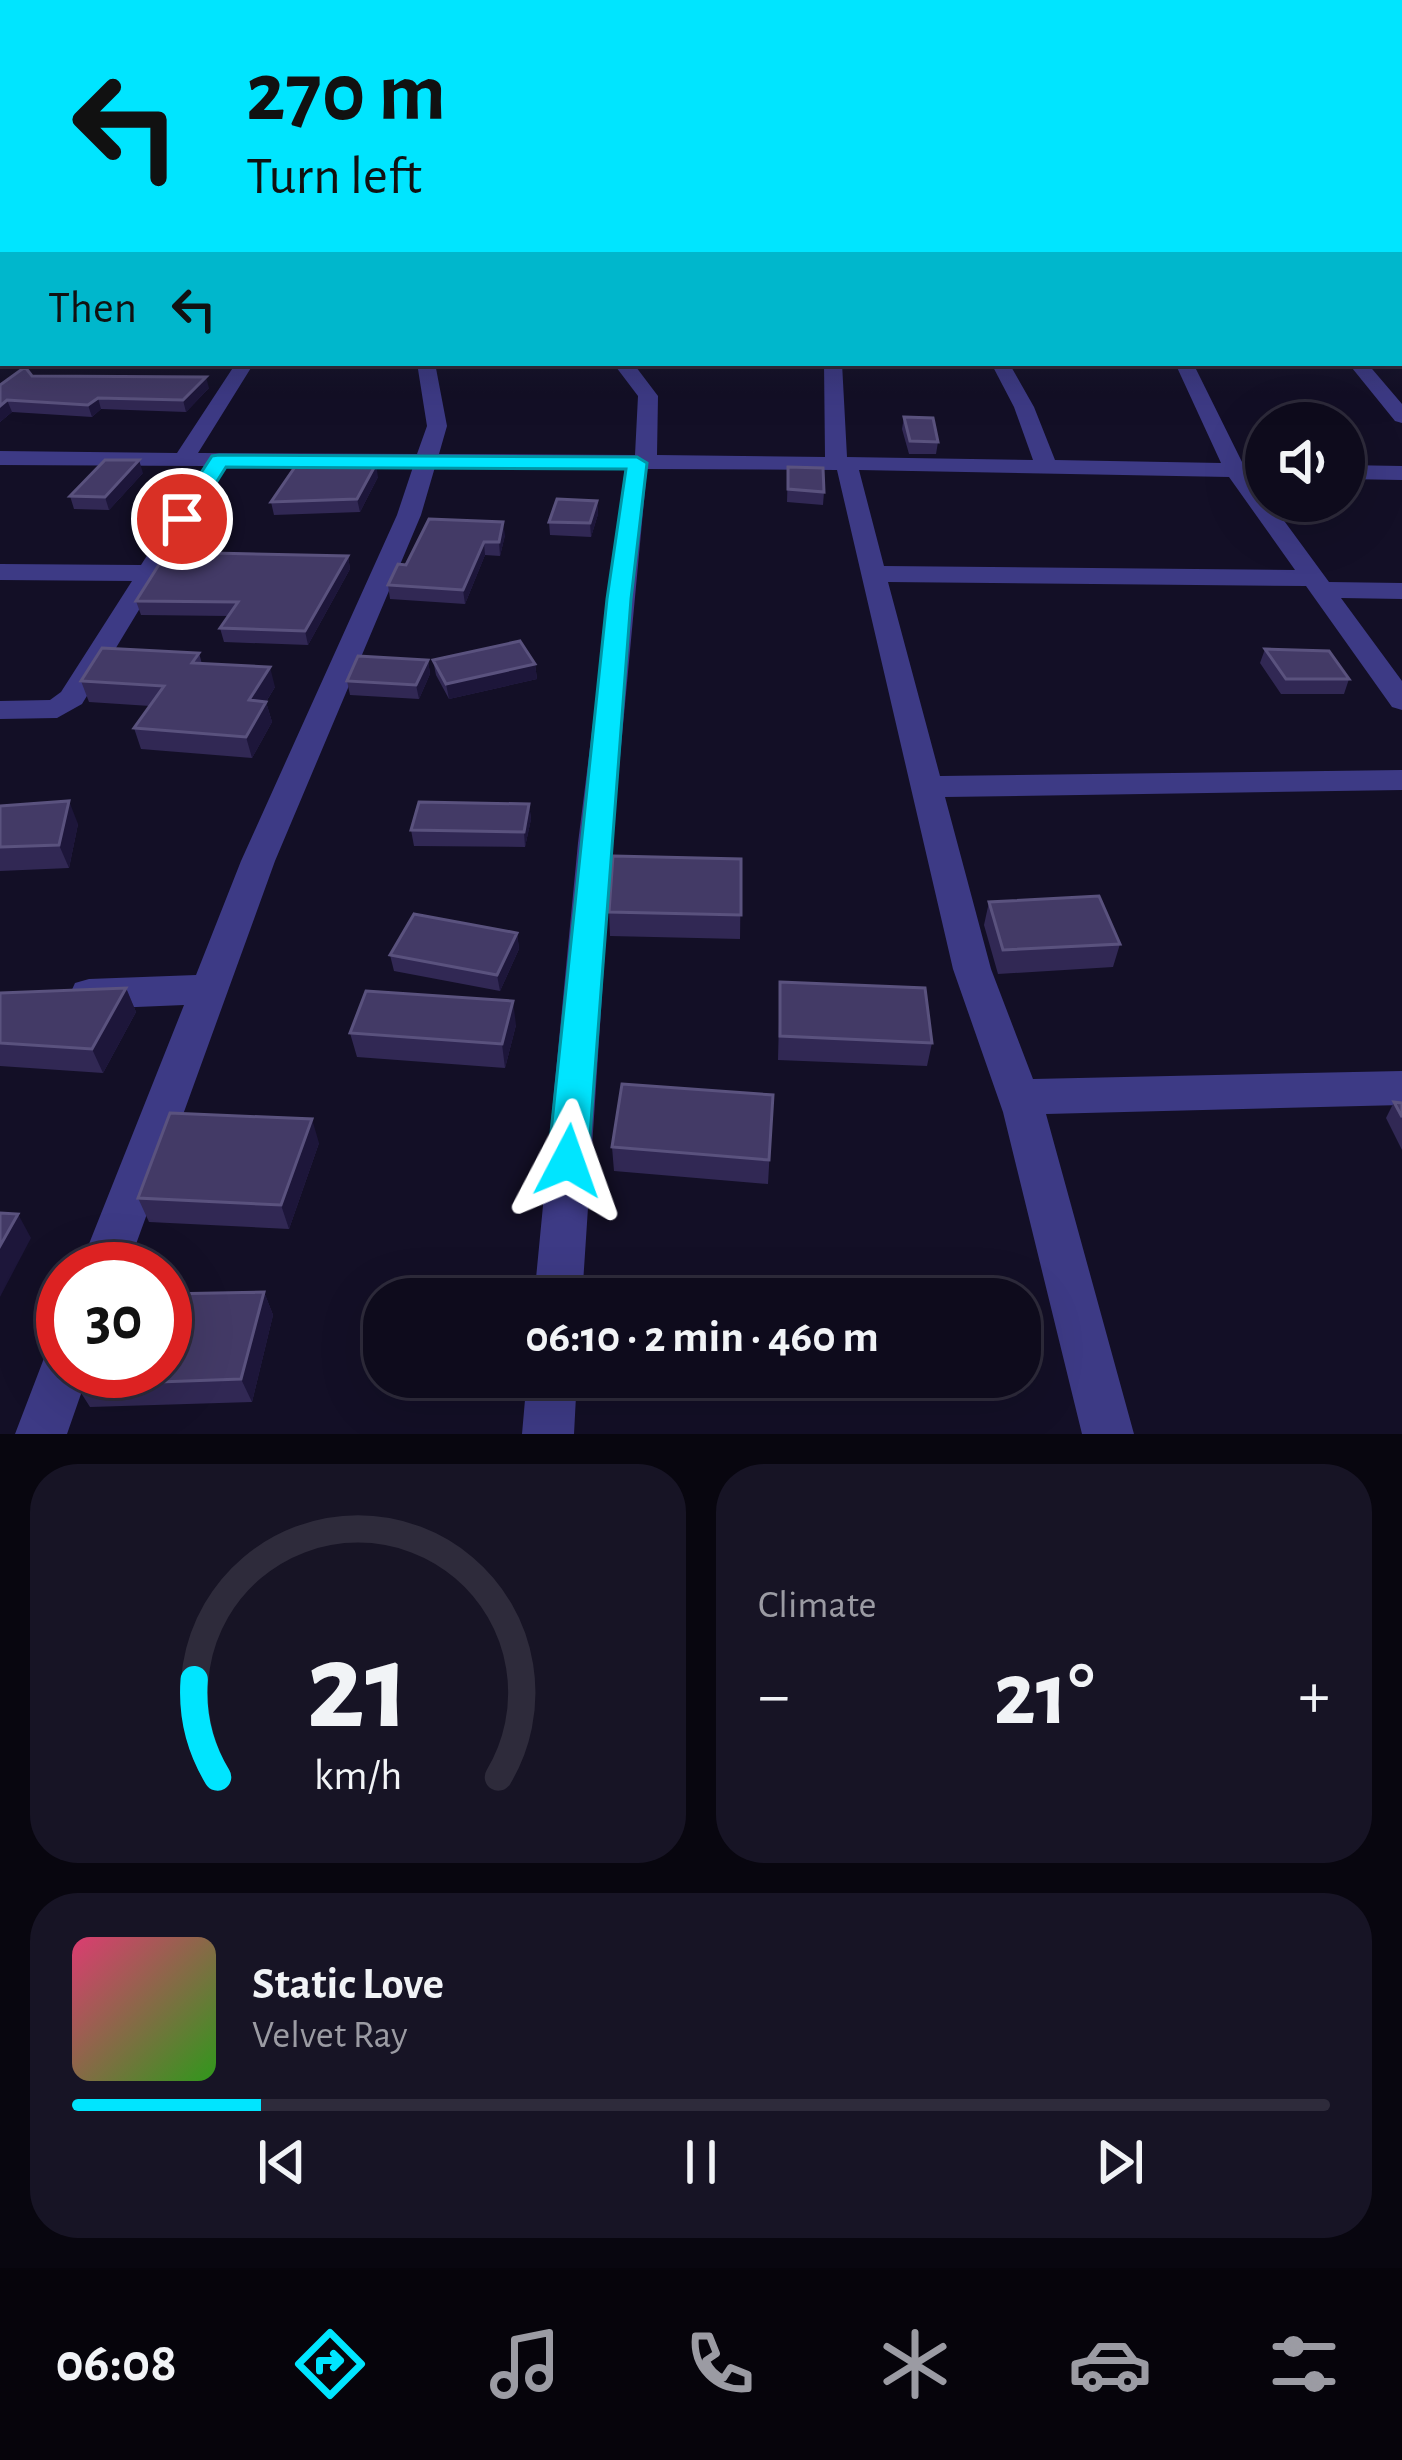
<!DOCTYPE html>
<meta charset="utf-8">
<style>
:root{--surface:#0e0b1c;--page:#171425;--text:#f1f3f6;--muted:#9b9ba3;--line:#2e2b3b;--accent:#00e5ff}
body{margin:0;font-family:"Alegreya Sans",sans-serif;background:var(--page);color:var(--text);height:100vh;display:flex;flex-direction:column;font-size:45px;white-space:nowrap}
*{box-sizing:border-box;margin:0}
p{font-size:39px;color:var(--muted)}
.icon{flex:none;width:66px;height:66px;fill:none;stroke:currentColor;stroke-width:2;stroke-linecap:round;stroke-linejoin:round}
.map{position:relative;height:1434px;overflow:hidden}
.side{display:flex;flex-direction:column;gap:30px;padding:30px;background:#08060f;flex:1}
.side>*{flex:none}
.hud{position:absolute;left:0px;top:0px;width:1404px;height:366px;box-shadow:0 12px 48px #0002,0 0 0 3px var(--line);background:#00e5ff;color:#111;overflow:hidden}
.buttons{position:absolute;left:1245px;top:402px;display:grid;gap:24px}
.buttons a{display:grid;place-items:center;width:120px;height:120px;border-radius:50%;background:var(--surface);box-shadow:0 12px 48px #0002,0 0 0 3px var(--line);font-size:60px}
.speed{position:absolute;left:36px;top:1242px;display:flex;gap:24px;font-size:60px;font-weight:700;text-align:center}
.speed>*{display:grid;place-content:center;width:156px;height:156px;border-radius:50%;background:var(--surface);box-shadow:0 12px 48px #0002,0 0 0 3px var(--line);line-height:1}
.speed .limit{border:18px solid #d22;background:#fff;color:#111}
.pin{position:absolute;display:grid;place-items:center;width:102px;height:102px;color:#fff;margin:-51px;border:6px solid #fff;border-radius:50%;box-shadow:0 3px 12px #0007}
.me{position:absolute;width:132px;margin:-66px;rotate:4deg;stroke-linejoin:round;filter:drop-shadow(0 0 9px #0008)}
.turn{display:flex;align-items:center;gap:42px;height:252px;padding:0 48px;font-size:54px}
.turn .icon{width:156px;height:156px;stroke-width:2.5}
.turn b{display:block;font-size:84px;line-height:102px}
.then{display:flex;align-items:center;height:114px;padding:0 48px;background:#0003;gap:24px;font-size:45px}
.big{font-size:90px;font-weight:700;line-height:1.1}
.side .tile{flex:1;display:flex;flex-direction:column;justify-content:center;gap:18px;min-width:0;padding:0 42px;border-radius:48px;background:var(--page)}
.side .dial{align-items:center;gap:0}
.dial svg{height:312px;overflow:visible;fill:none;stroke:var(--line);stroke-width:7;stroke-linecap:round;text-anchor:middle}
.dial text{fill:var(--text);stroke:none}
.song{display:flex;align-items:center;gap:36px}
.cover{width:144px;height:144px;border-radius:18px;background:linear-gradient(135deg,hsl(340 70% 55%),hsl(110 70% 35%))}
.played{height:12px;border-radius:6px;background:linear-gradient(90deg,var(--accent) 15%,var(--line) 15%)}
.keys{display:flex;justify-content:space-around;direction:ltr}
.heat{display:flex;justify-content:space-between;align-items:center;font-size:66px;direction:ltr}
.side .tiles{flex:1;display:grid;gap:30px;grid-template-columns:1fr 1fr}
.tile:last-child{grid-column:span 2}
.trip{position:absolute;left:363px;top:1278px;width:678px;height:120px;border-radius:48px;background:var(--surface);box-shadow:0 12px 48px #0002,0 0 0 3px var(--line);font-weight:700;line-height:120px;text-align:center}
.tab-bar{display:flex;height:192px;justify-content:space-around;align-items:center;background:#06040b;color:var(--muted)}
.tab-bar .icon{width:84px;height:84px}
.tab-bar .on{color:var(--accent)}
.tab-bar b{font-size:54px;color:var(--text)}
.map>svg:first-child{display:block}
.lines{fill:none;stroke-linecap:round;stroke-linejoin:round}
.minor{fill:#3d3a85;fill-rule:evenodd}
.wall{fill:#312854}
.shaded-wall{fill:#1d163a}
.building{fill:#433a66;stroke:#5a527e;stroke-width:3}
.route{fill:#00e5ff;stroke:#0095a6;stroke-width:3}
</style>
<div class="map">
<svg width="1402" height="1434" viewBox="0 0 1402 1434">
<rect width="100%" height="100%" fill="#130f26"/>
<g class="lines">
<path class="minor" d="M0,199H3V207H0Z
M1401,241L1402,242V252L1401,251Z
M0,256H3V266H0Z
M0,306H3V316H0Z
M236,363H254L198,453L417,454L427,426L417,363H435L447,426L439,454L635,455L638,396L613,363H633L658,396L657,455L825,457L824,363H842L847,457L1033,460L1014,407L991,363H1009L1034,407L1055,460L1221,463L1175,363H1193L1243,464H1266V478L1252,477L1329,582L1402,583V599L1341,598L1402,681V710L1392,707L1306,586L888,582L940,776L1402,770V790L945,797L991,969L1033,1079L1402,1071V1105L1046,1114L1134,1434H1082L1003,1112L953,969L837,470L647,469L612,843L582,1299H534L578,843L625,468L435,467L421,515L275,861L127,1269H79L184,1005L89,1009L75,1005L70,994L75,983L89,979L196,975L241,861L397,515L413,467L226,466L82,704L57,718L0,719V701L50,700L61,692L132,581L0,580V564L141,565L204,466L0,465V451L177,453ZM859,470L1229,477L1295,570L884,566Z
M1348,363H1367L1402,404V423L1395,421Z
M1344,465L1402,466V480L1344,479Z
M63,1346V1371H89L67,1434H15L46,1353Z
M527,1377H577L574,1434H522Z"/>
</g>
<path class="wall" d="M32,376L209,388L186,412L101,409L92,417L12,412L0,422V385Z
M904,417L938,442L936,454H909L902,429Z
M788,467L824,492L823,505L787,502Z
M143,473L109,510L74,509L70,496Z
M378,477L360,512L274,515L271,502Z
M597,501L598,514L591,537L550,535L549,522Z
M505,535L500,556L485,555L465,604L390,599L388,585L406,565Z
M348,556L350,569L308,645L224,642L220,628L228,616L141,615L136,601Z
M1265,649L1349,679L1344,694H1281L1260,663Z
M199,653L202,664L275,687L266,702L272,722L252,758L141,749L134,728L150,706L89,702L81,681Z
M428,660L430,674L419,699L350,695L347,681Z
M433,660L535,664L537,679L449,699L436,675Z
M529,804L531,819L525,847L414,846L411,830Z
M0,806L78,824L69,868L0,871Z
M741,859L740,939L610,936L609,912Z
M989,902L1120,944L1113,967L998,974L984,925Z
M517,933L519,949L500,991L394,971L390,955Z
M780,982L932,1043L927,1066L778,1060Z
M126,988L136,1012L103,1073L0,1066V993Z
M516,1025L505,1068L357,1057L350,1033Z
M773,1095L768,1184L614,1171L612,1147Z
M1394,1102L1402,1103V1150L1386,1118Z
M319,1143L289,1229L149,1222L138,1198Z
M264,1292L273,1315L252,1402L90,1407L76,1385Z"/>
<path class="shaded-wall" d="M206,377L209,388L186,412L183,400Z
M98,398L101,409L92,417L88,405Z
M7,400L12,412L0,422V406Z
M139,460L143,473L109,510L105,497Z
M376,464L378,477L360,512L357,499Z
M597,501L598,514L591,537L590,523Z
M503,522L505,535L500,556L499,542Z
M484,542L485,555L465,604L463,590Z
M348,556L350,569L308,645L305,631Z
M428,660L430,674L419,699L416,685Z
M535,664L537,679L449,699L446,684Z
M270,667L275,687L254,721L249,700Z
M266,702L272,722L252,758L246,737Z
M69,801L78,824L69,868L59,845Z
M529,804L531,819L525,847L524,832Z
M517,933L519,949L500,991L497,975Z
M126,988L136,1012L103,1073L92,1049Z
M513,1001L516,1025L505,1068L502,1044Z
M312,1119L319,1143L289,1229L281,1205Z
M18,1214L31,1238L0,1297V1246Z
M264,1292L273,1315L252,1402L241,1379Z"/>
<path class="building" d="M25,367L32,376L206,377L183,400L98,398L88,405L7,400L0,406V385Z
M904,417L933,418L938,442L910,441Z
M105,460H139L105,497L70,496Z
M297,464H376L357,499L271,502Z
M788,467L823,468L824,492L788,489Z
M557,499L597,501L590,523L549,522Z
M429,519L503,522L499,542H484L463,590L388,585L398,564L406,565Z
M167,552L348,556L305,631L220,628L238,602L136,601Z
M520,641L535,664L446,684L433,660Z
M102,648L199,653L192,663L270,667L249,700L266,702L246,737L134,728L164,686L81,681Z
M1265,649L1329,651L1349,679H1286Z
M358,656L428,660L416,685L347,681Z
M69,801L59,845L0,847V806Z
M419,802L529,804L524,832L411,830Z
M613,856L741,859V915L609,912Z
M1099,896L1120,944L1003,950L989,902Z
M414,914L517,933L497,975L390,955Z
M780,982L925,988L932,1043L780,1036Z
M126,988L92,1049L0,1043V993Z
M366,991L513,1001L502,1044L350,1033Z
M622,1084L773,1095L769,1160L612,1147Z
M1394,1102L1402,1103V1117Z
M170,1113L312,1119L281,1205L138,1198Z
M0,1213L18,1214L0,1246Z
M264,1292L241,1379L76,1385L80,1371H165V1294Z"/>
<linearGradient id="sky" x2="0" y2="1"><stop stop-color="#0a0815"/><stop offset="0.49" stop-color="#333752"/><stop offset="1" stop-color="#333752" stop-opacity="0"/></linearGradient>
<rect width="1402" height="393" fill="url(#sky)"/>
<path class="route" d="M219,455L637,457L647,463L631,599L588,1161L582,1173L568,1178L554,1173L548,1161L607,599L626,469L226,467L190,524H174L171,519L212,456Z"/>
</svg>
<div class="buttons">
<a><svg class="icon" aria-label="sound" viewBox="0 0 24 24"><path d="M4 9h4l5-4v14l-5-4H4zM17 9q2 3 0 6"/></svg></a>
</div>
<div class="speed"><div class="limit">30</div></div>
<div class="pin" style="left:182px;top:519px;background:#d93025"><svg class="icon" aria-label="arrive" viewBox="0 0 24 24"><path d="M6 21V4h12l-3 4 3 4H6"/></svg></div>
<svg class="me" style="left:568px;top:1161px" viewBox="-20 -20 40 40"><path d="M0-17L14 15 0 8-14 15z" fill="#00e5ff" stroke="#fff" stroke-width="4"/></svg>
<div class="trip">06:10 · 2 min · 460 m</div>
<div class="hud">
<div class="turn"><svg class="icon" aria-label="left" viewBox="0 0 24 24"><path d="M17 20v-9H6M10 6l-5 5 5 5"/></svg><div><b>270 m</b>Turn left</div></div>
<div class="then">Then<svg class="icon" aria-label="left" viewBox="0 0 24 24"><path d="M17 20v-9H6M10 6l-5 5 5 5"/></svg></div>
</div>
</div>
<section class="side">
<div class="tiles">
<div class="tile dial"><svg viewBox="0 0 100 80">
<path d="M14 69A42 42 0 1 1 86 69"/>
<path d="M14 69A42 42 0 0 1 8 44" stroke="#00e5ff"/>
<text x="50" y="56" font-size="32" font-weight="700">21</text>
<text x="50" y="72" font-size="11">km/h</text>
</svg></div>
<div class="tile"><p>Climate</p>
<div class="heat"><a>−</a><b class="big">21°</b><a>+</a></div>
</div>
<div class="tile">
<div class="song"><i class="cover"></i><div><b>Static Love</b><p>Velvet Ray</p></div></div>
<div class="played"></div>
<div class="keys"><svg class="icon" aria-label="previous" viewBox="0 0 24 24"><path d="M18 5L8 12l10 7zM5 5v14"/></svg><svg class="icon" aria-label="pause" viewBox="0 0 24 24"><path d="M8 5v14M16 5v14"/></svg><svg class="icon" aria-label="next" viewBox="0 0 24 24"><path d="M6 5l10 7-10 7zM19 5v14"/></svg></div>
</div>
</div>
</section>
<nav class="tab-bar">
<b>06:08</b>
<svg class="icon on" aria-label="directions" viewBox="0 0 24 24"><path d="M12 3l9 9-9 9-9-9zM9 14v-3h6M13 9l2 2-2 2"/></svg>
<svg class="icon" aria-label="music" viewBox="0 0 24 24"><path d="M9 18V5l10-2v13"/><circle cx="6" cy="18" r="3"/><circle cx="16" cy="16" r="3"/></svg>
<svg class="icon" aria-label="phone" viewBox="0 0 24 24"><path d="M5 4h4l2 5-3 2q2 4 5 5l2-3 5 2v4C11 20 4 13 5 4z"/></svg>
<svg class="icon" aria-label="climate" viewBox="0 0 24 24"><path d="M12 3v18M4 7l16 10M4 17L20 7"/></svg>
<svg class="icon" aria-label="car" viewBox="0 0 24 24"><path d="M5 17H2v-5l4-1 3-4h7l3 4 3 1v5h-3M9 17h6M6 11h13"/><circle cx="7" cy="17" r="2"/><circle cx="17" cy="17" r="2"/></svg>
<svg class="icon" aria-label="filters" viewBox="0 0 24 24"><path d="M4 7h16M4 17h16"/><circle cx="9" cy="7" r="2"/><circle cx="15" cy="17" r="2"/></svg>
</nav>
